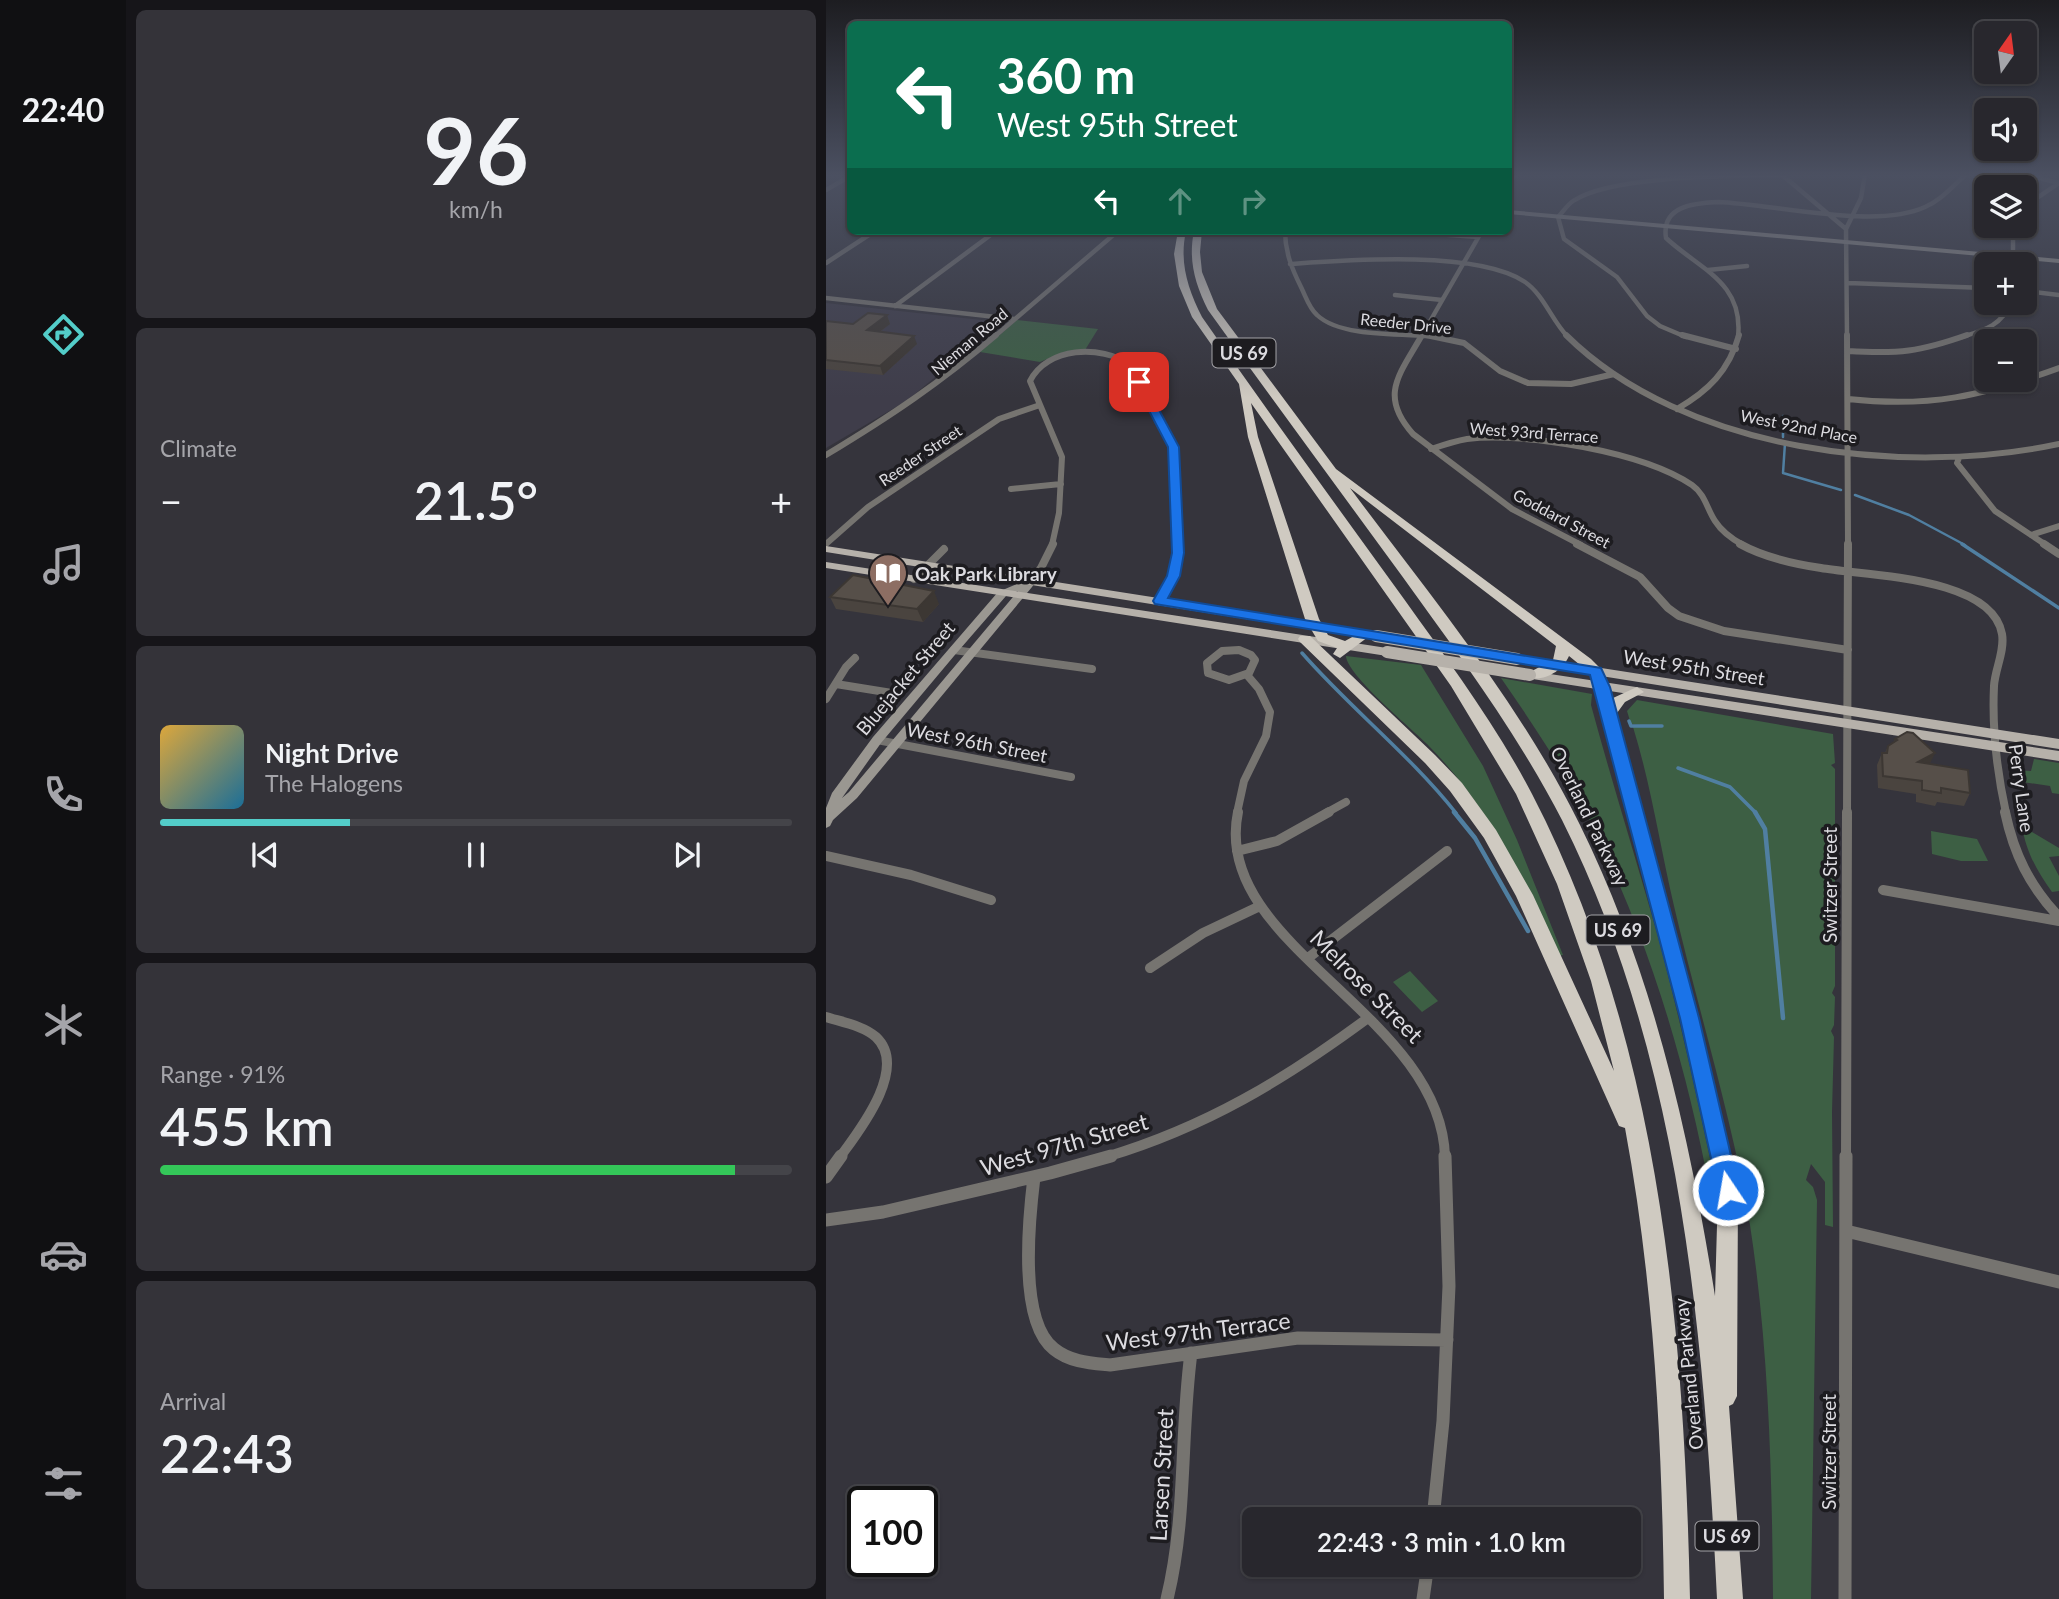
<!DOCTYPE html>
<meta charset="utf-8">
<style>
:root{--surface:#28272d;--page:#343339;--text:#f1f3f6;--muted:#a5a5aa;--line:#444449;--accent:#53cdc9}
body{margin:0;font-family:Lato,sans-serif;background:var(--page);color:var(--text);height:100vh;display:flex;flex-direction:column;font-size:26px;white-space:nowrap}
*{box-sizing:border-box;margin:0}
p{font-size:23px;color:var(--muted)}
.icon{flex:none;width:38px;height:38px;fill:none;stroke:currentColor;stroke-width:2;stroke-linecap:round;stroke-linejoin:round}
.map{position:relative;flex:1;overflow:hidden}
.panel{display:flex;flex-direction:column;gap:10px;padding:10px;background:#161519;width:700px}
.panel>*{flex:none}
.banner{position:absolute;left:21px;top:21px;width:665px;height:214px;border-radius:10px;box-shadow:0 2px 5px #0004,0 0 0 2px var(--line);background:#0b6e4f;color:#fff;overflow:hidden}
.needle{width:46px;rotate:14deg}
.fabs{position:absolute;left:1148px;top:21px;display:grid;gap:14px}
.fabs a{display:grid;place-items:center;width:63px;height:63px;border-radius:10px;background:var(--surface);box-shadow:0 2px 5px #0004,0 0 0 2px var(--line);font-size:35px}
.speed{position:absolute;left:21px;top:1486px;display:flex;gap:14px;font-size:35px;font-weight:700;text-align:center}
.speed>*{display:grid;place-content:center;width:91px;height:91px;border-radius:50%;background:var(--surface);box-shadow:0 2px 5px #0004,0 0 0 2px var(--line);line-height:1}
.speed .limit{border:4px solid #111;border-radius:10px;background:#fff;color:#111}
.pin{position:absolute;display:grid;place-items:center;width:60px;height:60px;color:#fff;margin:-30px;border-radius:14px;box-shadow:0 4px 10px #0006}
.me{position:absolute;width:77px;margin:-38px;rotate:348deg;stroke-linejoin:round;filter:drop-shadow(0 0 5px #0008)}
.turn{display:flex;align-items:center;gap:24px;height:147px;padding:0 35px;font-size:32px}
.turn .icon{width:91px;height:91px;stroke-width:2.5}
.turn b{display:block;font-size:49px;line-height:60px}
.lanes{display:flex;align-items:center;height:66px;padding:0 35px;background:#0003;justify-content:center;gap:35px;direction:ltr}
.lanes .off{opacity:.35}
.big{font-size:52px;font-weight:600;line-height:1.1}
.panel .widget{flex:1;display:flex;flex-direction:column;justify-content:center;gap:10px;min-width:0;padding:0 24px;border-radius:10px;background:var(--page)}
.panel .dial{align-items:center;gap:0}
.dial b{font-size:91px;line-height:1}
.song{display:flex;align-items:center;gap:21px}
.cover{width:84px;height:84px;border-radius:10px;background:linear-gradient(135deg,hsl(40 70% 55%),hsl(200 70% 35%))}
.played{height:7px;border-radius:4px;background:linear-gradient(90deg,var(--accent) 30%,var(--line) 30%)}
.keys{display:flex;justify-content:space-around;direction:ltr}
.heat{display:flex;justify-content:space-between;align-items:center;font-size:38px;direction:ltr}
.charge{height:10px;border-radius:5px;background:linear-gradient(90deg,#34c759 91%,var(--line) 0)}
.trip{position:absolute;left:416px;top:1507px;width:399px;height:70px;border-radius:10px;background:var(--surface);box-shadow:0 2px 5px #0004,0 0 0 2px var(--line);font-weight:600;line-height:70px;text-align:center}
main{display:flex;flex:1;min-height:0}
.tab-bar{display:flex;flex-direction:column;width:126px;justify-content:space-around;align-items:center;background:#101012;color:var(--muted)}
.tab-bar .icon{width:49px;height:49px}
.tab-bar .active{color:var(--accent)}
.tab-bar b{font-size:32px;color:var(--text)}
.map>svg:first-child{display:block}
.built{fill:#3f3d4a}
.green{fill:#3d5f44}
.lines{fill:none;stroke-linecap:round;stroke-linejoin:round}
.stream-far2{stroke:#507fa1;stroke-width:2.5}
.stream-far1{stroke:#507fa1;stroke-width:3.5}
.stream{stroke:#507fa1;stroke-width:4.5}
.street-far4{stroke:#767470;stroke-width:4.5}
.street-far3{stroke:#767470;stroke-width:6}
.street-far2{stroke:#767470;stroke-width:8}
.street-far1{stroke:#767470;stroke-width:10}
.street{stroke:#767470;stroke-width:13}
.secondary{fill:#9a9791;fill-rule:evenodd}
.primary{fill:#b6b1aa;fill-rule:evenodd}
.highway{fill:#cfcac1;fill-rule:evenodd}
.primary-bridge{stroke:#b6b1aa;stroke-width:12}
.wall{fill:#4a443f}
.shaded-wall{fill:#3c3733}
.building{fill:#564f49;stroke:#3c3733;stroke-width:2}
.route{fill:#1a73e8;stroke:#114b97;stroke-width:2}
.labels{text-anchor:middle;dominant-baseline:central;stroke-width:7;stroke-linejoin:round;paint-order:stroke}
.far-street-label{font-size:16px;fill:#dcdbe0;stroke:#1d1c20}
.shield{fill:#1d1c20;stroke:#a3a2a6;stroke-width:2}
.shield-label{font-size:18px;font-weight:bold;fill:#dcdbe0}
.poi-label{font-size:19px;font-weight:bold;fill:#dcdbe0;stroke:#1d1c20;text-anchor:start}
.street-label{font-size:19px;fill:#dcdbe0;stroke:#1d1c20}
.near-street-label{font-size:23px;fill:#dcdbe0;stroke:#1d1c20}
</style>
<main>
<nav class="tab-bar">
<b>22:40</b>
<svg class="icon active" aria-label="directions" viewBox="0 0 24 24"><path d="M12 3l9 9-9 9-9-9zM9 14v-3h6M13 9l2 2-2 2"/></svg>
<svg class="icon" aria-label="music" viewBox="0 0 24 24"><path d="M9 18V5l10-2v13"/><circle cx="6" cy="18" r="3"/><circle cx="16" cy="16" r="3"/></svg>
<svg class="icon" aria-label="phone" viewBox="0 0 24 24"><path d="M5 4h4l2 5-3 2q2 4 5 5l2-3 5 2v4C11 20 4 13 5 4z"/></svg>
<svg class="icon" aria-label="climate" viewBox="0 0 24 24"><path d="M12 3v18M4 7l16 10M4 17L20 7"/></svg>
<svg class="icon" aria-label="car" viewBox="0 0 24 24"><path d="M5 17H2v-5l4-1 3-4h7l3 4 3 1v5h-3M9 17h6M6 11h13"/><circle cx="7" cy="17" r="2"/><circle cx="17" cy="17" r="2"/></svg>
<svg class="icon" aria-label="filters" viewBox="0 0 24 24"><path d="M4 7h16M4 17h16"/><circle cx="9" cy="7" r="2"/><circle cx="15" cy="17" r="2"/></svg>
</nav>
<section class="panel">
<div class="widget dial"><b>96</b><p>km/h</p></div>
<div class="widget"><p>Climate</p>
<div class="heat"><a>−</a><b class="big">21.5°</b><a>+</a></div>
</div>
<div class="widget">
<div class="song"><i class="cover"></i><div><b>Night Drive</b><p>The Halogens</p></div></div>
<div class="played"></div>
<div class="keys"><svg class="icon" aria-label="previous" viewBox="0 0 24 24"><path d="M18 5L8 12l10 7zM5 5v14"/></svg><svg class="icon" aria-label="pause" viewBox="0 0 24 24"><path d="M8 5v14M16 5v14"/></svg><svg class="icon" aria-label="next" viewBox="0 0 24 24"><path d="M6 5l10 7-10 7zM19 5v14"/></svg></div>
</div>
<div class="widget"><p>Range · 91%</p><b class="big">455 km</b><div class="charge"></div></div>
<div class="widget"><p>Arrival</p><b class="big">22:43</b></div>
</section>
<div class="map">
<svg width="1233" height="1599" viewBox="0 0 1233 1599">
<rect width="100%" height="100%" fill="#35343c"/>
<path class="built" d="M0,303L174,322L82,400L0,448Z"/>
<path class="green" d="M191,320L272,329L259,350L233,354L214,362L154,352Z
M520,656L595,665L657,766L691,840L737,955L732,956C697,879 662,805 601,744C584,727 521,675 520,656Z
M675,678L766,694L765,705C785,779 808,852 829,926C853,1013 872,1102 891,1191H884C861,1070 827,953 774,842C747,784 711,730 675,678Z
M811,700L1007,734L1009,763L1005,765L1009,769V986L1006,993L1009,997L1008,1025L1005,1031L1008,1037L1006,1112L1007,1227L999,1225V1182L985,1164L980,1180L987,1187L991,1200L985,1599H947C946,1474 943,1349 924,1225C906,1117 873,1013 848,906C834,846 825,785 807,727H838L805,724L801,711Z
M1208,759L1233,763V794L1226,793L1224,786L1190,781L1188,770L1205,771Z
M1196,826L1233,848V856L1223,857L1233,876V891L1226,892C1211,871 1200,852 1196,826Z
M1105,831L1151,839L1162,861H1135L1106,854Z
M584,971L612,1001L596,1012L567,982Z"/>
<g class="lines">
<path class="stream-far2" d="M957,416V437
M959,443L957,473L1015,490
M1029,495L1083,515L1139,545"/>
<path class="stream-far1" d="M1136,544L1233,608
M476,653C525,709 584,755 630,813
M803,721L805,726H836
M852,768L904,787L930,813"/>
<path class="stream" d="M628,812L649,838L702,931
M929,812L939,829L957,1018"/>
<path class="street-far4" d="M955,174L1020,229
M1197,174L1233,183
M682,186L689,174
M0,190L24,176
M1199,206L1233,183
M1187,226V257
M459,231C459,252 466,269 475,287C480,297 483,308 491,315C516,339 583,333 617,337
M567,231L652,237
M0,263L49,231
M464,264C522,260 651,250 699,282C718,295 726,321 742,337
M882,270L921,266
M1022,283L1160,288
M1199,291L1233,295
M569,295L616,300
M0,298L188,319
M69,306L170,231
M168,337L292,231
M595,337L656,231
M860,337L834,326L821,316L791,277L738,239L732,217C737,212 741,205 747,201C785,175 908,176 956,175
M912,337C918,282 873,269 840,238C835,206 868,203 892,202C948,204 1049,230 1099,207C1116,200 1127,185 1141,174
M1021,337L1020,229L1035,198L1039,174
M1136,337C1158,330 1175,326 1185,303"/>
<path class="street-far3" d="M596,335C574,374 552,395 587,434L686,509L755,545
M600,335L638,343L674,371L702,383L745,384L788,374
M740,335C858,452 1078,477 1233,444
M856,335L910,349
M1021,335L1022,545
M1022,351C1073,354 1093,352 1141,335
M1022,399C1104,408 1156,396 1233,368
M851,409C882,391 903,371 913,335
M605,449C617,445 629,441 641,439C700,432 817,452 866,485C879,494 881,509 889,521C896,532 906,539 917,545
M0,455C63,417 114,383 170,335
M1133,458L1131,463L1169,511L1220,545
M185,489L235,484
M1205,535L1233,526
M0,544L42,507L173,419L214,405
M226,545L233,513L236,457L204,381C221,347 275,344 304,365L348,447L351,545"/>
<path class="street-far2" d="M751,544L814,577L842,608L853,616L898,631L1022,650
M914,544C939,558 968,564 995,568C1040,576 1166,576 1176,634C1179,651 1169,669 1168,686C1166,728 1171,772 1180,813
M1218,544L1233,554
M88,579L118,549
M205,581L215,568L227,544
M334,601C346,582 351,566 350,544
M128,650L266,669
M413,650L425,655L429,660L423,673L403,680L382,673L381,663L396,651Z
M10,684L72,694
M0,699L20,667L29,658
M51,740L245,777
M411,813L418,781L440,736L444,712L433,689L421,675
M500,813L520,802
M1021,813L1022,544"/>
<path class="street-far1" d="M412,812C384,945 615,1013 619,1157
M1179,812C1188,854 1203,885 1233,917
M411,851L451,841L503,812
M0,856L85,875L165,900
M1057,890L1233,921
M482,958L621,851
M324,968L377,933L434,906
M0,1017C16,1022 38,1026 50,1037C83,1068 33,1131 14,1157
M280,1157C380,1127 458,1080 542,1018
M1020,1157L1021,812"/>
<path class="street" d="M0,1177L15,1156
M208,1177C203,1218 192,1321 228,1349C244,1362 264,1363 284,1365L472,1338L621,1340
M0,1220L57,1212L224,1173L285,1156
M1020,1231L1233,1282
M607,1519L617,1421L623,1286L619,1156
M341,1599C361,1518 354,1435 365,1353
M597,1599L602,1564
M1019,1599L1020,1156"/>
<path class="secondary" d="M682,210L1233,259V263L682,214Z
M205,578L210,581L206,587L31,798L7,820L4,826L0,828V808L6,793L47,737L172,592ZM192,591L23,792L16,798L55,743L128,656L180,596Z"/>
<path class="primary" d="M0,546L550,632L556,636L550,640L0,552Z
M0,562L561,648L567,652L561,656L0,568Z
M691,655L1233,739V749L687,662L685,659Z
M704,671L1233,751V761L700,678L698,675L700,672Z"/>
<path class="highway" d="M352,231H360C353,263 362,289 376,317C442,412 510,505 578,599C623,662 670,725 706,794C834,1041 858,1325 864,1599H838C836,1441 828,1284 799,1128L793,1126L690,896L658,838L624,791L599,763L474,642L472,639L474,636H484L609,755L636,783L670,830L707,895L788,1071L765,981L731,884L690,794L625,686L425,403L432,437L493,619L502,635L519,641L539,630L546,634L514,658L507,654L511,648L492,641L479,619L422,437L413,384L366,317L353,286L348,254Z
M368,231H376L374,252L376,272L391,309L510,469L765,659L777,671L787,698L811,687L818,692L799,702L791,713L879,1045L912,1190L911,1396L907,1404L903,1406L917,1599H891C878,1336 856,1059 736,820C691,733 633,655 576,576C511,487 446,399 382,310C369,284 362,260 368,231ZM524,488L730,646L727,660L704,672L702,675L704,678C720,681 737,670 743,656L764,673L770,686L861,1045L892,1190L889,1296C863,1133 827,973 754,825C694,703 605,597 524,488Z"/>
<path class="primary-bridge" d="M550,636L691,659
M561,652L704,675"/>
</g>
<path class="wall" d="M61,315L64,324L54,332L91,344L57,375L0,369V321L27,324Z
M4,597L113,604L97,622L10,609Z
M1069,739L1144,793L1138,806L1111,802L1109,806L1090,802V794L1052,788L1051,765L1056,753H1059L1062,746L1068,743Z"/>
<path class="shaded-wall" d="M61,315L64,324L44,339L41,330Z
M88,336L91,344L57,375L54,366Z
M108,591L113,604L97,622L91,609Z
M1109,753L1103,766L1092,762Z"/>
<path class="building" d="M42,313L61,315L41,330L88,336L54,366L0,360V321L27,324Z
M27,575L108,591L91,609L4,597Z
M1081,732L1087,733L1109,753L1092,762L1142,770L1144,793L1115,788V793L1096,790V781L1057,776L1056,753H1061L1062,746L1071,740L1069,739Z"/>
<linearGradient id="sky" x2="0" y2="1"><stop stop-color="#1d1d21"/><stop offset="0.44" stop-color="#4b5061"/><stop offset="1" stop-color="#4b5061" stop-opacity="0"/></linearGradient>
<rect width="1233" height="398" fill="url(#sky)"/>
<path class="route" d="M313,378L318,382L353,447L358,553L354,576L342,598L775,668L784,687L873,1018L913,1190L910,1197L902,1200L895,1197L892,1190L854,1018L764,675L329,604L327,601L341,576L346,553L342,447L308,382Z"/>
<defs>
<symbol id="library-pin" viewBox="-11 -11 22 30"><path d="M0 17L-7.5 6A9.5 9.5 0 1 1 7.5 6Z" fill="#8d6e63" stroke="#1d1c20"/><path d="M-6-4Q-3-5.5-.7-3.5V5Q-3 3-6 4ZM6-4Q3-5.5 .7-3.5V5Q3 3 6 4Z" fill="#fff"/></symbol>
</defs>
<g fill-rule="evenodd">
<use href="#library-pin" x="40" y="551" width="44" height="60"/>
</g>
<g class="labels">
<g class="far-street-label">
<text transform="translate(580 323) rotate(6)">Reeder Drive</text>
<text transform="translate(143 341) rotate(-40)">Nieman Road</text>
<text transform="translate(973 426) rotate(11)">West 92nd Place</text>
<text transform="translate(708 432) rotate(4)">West 93rd Terrace</text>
<text transform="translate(94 455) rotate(-34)">Reeder Street</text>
<text transform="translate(736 518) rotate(28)">Goddard Street</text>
</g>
<g class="shield">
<rect x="386.5" y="338.5" width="63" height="29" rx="5"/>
<rect x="760.5" y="915.5" width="63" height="29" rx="5"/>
<rect x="869.5" y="1521.5" width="63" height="29" rx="5"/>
</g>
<g class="shield-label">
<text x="418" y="353">US 69</text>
<text x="792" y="930">US 69</text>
<text x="901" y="1536">US 69</text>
</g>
<g class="poi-label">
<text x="89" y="573">Oak Park Library</text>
</g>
<g class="street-label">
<text transform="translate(868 667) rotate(9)">West 95th Street</text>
<text transform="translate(79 678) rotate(-50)">Bluejacket Street</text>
<text transform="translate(151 742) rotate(11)">West 96th Street</text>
<text transform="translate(1196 788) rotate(82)">Perry Lane</text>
<text transform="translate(764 816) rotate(64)">Overland Parkway</text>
<text transform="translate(1003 885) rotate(-90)">Switzer Street</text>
<text transform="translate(862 1374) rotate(-96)">Overland Parkway</text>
<text transform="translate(1002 1452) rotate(-90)">Switzer Street</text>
</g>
<g class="near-street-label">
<text transform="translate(541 986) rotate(45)">Melrose Street</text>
<text transform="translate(238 1144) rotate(-16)">West 97th Street</text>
<text transform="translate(372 1331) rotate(-7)">West 97th Terrace</text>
<text transform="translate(335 1475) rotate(-87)">Larsen Street</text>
</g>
</g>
</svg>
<div class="fabs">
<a><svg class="needle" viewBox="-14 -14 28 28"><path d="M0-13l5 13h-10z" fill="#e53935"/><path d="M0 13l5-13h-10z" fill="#a5a5aa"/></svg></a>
<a><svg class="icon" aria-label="sound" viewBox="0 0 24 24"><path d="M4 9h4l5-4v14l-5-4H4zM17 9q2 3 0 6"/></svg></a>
<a><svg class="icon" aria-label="layers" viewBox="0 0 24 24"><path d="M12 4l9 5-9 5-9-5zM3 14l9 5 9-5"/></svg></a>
<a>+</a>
<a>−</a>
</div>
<div class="speed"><div class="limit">100</div></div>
<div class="pin" style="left:313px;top:382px;background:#d93025"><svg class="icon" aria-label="arrive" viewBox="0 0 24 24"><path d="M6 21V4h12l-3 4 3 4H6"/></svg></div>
<svg class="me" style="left:902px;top:1190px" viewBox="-20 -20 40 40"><circle r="17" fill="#1a73e8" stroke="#fff" stroke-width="3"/><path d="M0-11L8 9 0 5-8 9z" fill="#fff"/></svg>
<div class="trip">22:43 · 3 min · 1.0 km</div>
<div class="banner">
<div class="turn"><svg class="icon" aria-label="left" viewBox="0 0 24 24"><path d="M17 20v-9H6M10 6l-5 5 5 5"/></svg><div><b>360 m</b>West 95th Street</div></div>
<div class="lanes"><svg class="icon" aria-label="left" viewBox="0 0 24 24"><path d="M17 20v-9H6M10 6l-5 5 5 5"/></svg><svg class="icon off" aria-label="ahead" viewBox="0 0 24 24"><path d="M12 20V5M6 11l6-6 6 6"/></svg><svg class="icon off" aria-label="right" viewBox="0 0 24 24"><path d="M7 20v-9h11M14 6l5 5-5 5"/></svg></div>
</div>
</div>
</main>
